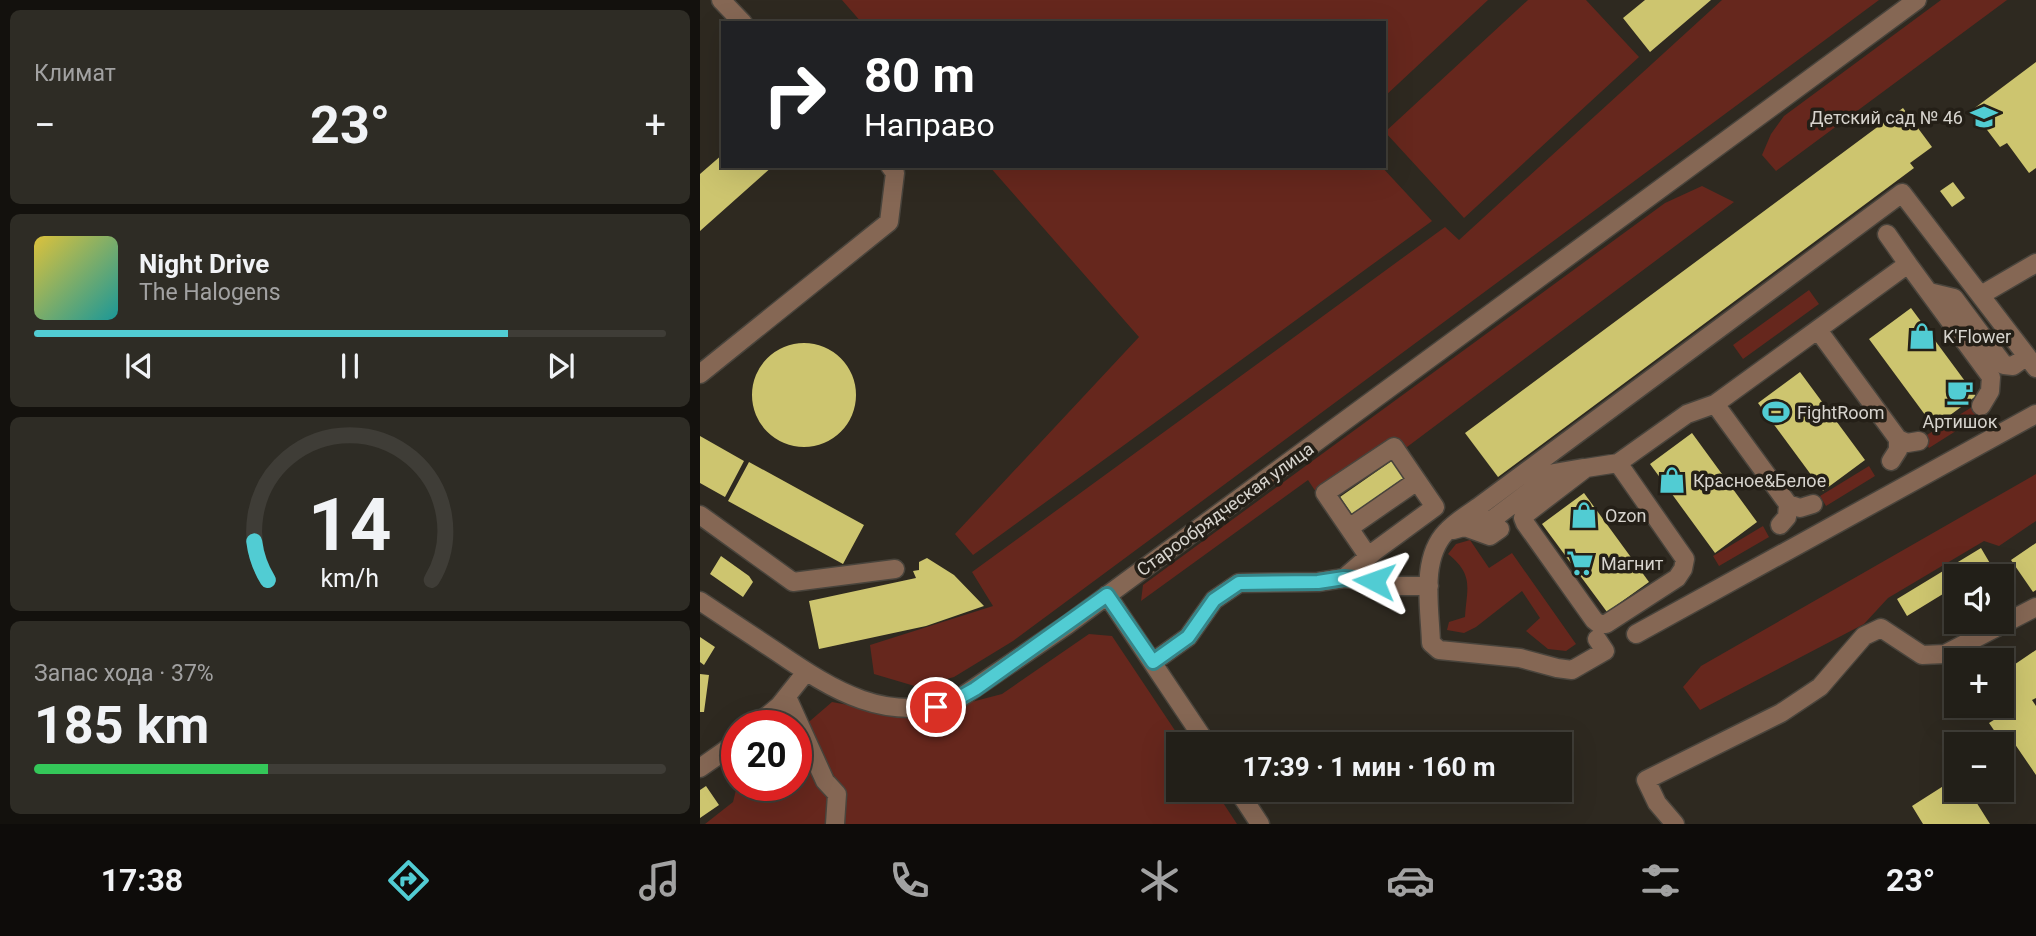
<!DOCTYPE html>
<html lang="ru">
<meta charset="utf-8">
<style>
:root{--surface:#221f18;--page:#2e2c25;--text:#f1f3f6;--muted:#a2a2a2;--line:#3f3d37;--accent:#51ccd3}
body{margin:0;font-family:Roboto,sans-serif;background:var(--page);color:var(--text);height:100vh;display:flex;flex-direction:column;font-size:26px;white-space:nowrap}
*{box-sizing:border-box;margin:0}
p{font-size:23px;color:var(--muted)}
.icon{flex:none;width:38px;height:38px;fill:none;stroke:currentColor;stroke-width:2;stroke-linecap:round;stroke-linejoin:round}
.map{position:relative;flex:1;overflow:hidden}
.panel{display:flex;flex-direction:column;gap:10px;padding:10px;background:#13110d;width:700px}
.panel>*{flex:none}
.top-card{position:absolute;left:21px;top:21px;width:665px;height:147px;border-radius:0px;box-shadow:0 7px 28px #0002,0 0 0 2px var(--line);background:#202124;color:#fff;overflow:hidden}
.tools{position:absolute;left:1244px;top:564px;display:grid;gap:14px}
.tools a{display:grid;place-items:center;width:70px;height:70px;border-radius:0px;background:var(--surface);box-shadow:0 7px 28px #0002,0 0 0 2px var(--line);font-size:35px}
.speed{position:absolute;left:21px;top:710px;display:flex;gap:14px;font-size:35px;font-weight:700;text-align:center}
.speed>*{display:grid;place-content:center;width:91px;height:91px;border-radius:50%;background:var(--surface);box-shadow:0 7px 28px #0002,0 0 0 2px var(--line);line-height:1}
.speed .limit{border:10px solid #d22;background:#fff;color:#111}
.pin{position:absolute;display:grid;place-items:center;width:60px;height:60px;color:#fff;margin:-30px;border:4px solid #fff;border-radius:50%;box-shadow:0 2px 7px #0007}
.me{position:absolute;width:77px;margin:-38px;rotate:274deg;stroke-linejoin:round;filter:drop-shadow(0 0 5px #0008)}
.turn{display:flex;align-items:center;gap:24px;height:147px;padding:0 28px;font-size:32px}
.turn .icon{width:91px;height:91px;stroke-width:2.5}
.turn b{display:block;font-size:49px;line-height:60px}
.big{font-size:52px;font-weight:700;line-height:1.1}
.panel .card{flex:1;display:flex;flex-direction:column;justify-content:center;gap:10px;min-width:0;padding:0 24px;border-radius:10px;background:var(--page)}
.panel .dial{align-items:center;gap:0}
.dial svg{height:182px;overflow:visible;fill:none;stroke:var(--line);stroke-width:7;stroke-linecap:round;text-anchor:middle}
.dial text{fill:var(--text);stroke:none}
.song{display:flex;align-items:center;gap:21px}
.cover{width:84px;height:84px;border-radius:10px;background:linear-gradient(135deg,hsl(50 70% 55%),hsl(180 70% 35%))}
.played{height:7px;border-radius:4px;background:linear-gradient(90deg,var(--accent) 75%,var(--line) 75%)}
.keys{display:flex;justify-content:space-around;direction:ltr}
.heat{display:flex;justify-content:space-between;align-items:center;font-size:38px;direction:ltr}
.charge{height:10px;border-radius:5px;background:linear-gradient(90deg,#34c759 37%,var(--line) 0)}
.trip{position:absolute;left:466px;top:732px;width:406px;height:70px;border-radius:0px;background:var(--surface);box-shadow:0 7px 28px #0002,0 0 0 2px var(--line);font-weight:700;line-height:70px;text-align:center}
.tabs{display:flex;height:112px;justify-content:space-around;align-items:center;background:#0e0c0a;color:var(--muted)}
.tabs .icon{width:49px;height:49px}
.tabs .active{color:var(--accent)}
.tabs b{font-size:32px;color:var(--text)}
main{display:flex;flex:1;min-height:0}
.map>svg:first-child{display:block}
.green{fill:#66271d}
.building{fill:#cdc56f}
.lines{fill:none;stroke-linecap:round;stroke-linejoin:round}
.minor-casing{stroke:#49443c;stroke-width:21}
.minor{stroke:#856754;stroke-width:18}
.route-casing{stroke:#358589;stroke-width:18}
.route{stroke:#51ccd3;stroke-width:12}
.labels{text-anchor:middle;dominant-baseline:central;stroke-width:7;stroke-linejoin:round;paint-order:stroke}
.poi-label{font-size:18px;fill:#d7d4ce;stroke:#241f17;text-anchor:start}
.street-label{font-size:18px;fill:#d7d4ce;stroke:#241f17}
</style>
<main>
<section class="panel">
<div class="card"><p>Климат</p>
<div class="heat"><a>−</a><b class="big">23°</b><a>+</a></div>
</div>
<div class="card">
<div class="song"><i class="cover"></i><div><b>Night Drive</b><p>The Halogens</p></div></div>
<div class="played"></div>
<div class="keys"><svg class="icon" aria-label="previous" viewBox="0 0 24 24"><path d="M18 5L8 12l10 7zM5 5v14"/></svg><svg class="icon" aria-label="pause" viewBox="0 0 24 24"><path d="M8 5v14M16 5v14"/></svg><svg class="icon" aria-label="next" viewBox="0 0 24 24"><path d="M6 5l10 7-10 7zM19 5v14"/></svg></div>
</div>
<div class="card dial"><svg viewBox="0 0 100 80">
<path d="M14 69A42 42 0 1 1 86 69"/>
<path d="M14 69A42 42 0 0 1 8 52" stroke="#51ccd3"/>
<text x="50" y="56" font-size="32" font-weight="700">14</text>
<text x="50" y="72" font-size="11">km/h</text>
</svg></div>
<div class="card"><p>Запас хода · 37%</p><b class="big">185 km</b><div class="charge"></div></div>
</section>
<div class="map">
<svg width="1336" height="824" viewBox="0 0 1336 824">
<rect width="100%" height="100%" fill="#2e2920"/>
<path class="green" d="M142,0H788L684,97V23H162Z
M828,0H886L939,57L764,218L685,132Z
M1022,0H1179L313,641L254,677L218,687L174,674L170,645L293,606L272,572L745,227L759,240Z
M1241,0H1307L1076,171L1062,155L1071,134L1084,116Z
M289,166H681L732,221L273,555L255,534L439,337Z
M1002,186L1034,202L703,450L618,495L608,480L441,601L443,585L965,203Z
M1109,290L1119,304L1043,359L1033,345Z
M1272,407L1278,417L1229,448L1222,438Z
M1169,466L1175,476L1126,506L1120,496Z
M1336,474V521L1299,546L1284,541L1188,598L1164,624L1000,710L983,687L1001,666Z
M1063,526L1069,537L1019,566L1013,556Z
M770,540L789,568L812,553L876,644L866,651L848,649L826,631L840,618L822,591L776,627L764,633L747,630L749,622L765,617C767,587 774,575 748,554L756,544Z
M389,634L412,636L484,744H478V789H514L537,824H5L33,802L37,786H96V733L132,702L214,717L302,694Z"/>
<path class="building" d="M945,0H1011L950,52L923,18Z
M1336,62V168L1329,173L1307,143L1300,147L1272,110Z
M1203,108L1232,147L1210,163L1214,168L798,477L765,433Z
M23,154V166H73L0,231V174Z
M1253,182L1265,198L1252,207L1240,191Z
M1211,308L1276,396L1234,427L1169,339Z
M52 395a52 52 0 1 1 104 0a52 52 0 1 1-104 0Z
M1100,372L1165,460L1123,491L1058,403Z
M992,433L1057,522L1015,553L950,464Z
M0,436L44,461L25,497L0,483Z
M693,460L705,477L652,514L640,497Z
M49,462L164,525L143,564L28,501Z
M884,493L949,582L907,612L842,524Z
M1336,543V590L1333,592L1311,560Z
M1281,548L1291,565L1274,576H1256V586L1207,616L1197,599Z
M21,556L49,576L53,582L43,597L10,574Z
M227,558L254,575L284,606L226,626L119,649L109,601L216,578L213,571L219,570V562Z
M0,637L15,647L4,665L0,662Z
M1336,650V698L1332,700L1336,706V775L1308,734L1300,739L1289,723L1316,706L1302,685V673Z
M0,674L9,675L4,712H0Z
M1256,778V789H1268L1290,824H1223L1212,806Z
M6,786L19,805L0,818V790Z"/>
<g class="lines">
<defs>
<path id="minor" d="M21,0L43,23
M1187,234L1208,264
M1229,292L1254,298L1304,365L1313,366L1327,356
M1281,295L1336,263
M1118,330L1198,439L1207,443L1219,441
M0,374L189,222L195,173L190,166
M1015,404L1088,504L1100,508L1113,504
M1191,461L1198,450V439
M918,463L985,559L983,569L977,578L906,624H899L894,620L825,523L823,518L826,514L886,468L918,463L987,414L1015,404L1208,264L1291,377L1290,391L1281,406
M0,515L93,582L195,569
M1080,525L1087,517L1088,504
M765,527L790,536L800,529
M649,528L717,481
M753,530L793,519L854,473L883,468
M644,578L675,551L735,507L694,447L625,493L668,556
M407,595L507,744
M0,601C26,618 51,635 77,652C134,691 186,724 257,700L367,625L1217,0
M936,634L1336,414
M897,639L905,651L872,670L857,668L820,658L739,650L731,643C730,608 720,559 746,532C756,521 770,513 781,505L1202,193L1336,368
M453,662L488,637L514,600L539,583L618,582L644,578L674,581L691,586H729
M87,697L125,781L137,794L135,824
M55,726L79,706L106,672
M0,768L37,742
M537,789L560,824
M975,824L957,803L946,780L1081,713L1120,687L1164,636L1181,628L1222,655L1245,654L1336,607"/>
</defs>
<use href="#minor" class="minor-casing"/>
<use href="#minor" class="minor"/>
</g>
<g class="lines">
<defs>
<path id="route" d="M236,707L257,699L275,689L407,595L453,662L488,637L514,600L539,583L618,582L644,578L674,581"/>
</defs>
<use href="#route" class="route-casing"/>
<use href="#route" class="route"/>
</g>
<defs>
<symbol id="school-bare" viewBox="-9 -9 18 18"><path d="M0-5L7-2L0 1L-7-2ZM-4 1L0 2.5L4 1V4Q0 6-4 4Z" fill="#51ccd3" stroke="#241f17" stroke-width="2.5" paint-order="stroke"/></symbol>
<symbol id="shop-bare" viewBox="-9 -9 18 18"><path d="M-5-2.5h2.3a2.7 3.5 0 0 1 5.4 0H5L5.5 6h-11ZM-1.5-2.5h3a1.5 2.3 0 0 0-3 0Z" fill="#51ccd3" stroke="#241f17" stroke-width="2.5" paint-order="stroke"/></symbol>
<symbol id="cafe-bare" viewBox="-9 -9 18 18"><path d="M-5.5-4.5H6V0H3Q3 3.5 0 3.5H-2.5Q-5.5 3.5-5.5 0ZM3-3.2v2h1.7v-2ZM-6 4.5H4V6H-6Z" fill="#51ccd3" stroke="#241f17" stroke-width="2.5" paint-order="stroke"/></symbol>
<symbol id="stadium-bare" viewBox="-9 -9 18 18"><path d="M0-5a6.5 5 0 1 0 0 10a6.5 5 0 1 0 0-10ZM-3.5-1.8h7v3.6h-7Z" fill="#51ccd3" stroke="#241f17" stroke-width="2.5" paint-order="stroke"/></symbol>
<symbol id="supermarket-bare" viewBox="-9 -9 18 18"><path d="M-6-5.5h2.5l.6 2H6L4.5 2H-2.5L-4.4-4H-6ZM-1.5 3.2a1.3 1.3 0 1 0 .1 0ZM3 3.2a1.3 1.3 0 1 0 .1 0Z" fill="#51ccd3" stroke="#241f17" stroke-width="2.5" paint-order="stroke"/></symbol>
</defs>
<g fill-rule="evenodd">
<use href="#school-bare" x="1265" y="98" width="38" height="38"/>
<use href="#shop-bare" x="1203" y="317" width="38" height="38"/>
<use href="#cafe-bare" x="1241" y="373" width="38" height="38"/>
<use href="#stadium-bare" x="1057" y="393" width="38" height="38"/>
<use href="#shop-bare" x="953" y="461" width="38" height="38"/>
<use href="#shop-bare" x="865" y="496" width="38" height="38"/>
<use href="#supermarket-bare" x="861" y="544" width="38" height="38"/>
</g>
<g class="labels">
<g class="poi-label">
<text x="1263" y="117" text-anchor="end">Детский сад № 46</text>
<text x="1243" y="336">K'Flower</text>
<text x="1097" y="412">FightRoom</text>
<text x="1260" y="421" text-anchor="middle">Артишок</text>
<text x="993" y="480">Красное&amp;Белое</text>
<text x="905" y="515">Ozon</text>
<text x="901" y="563">Магнит</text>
</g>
<g class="street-label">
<text transform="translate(525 509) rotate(-36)">Старообрядческая улица</text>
</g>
</g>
</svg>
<div class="tools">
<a><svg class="icon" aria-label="sound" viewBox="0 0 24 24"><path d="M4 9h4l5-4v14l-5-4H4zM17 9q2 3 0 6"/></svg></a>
<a>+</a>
<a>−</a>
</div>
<div class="speed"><div class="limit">20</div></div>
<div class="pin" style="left:236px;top:707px;background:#d93025"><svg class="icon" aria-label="arrive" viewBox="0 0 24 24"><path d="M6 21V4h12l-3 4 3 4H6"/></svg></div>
<svg class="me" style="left:674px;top:581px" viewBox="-20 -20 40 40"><path d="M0-17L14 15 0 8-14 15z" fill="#51ccd3" stroke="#fff" stroke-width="4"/></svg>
<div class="trip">17:39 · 1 мин · 160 m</div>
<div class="top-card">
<div class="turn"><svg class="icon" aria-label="right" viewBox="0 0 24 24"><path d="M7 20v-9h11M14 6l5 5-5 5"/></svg><div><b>80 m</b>Направо</div></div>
</div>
</div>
</main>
<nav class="tabs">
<b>17:38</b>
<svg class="icon active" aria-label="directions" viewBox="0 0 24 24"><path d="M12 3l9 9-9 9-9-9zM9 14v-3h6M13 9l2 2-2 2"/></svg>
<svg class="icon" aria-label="music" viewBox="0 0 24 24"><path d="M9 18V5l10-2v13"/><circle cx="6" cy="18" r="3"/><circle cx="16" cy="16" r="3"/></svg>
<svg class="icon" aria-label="phone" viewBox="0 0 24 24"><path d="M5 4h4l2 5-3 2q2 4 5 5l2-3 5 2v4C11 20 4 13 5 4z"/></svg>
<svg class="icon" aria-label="climate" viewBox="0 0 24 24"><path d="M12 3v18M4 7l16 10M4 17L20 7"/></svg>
<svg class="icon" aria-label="car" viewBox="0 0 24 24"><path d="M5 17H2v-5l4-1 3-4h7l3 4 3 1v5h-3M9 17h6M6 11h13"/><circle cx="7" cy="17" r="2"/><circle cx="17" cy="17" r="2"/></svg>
<svg class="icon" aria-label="filters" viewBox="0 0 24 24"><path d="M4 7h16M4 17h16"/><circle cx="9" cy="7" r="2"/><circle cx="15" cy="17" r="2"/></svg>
<b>23°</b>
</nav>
